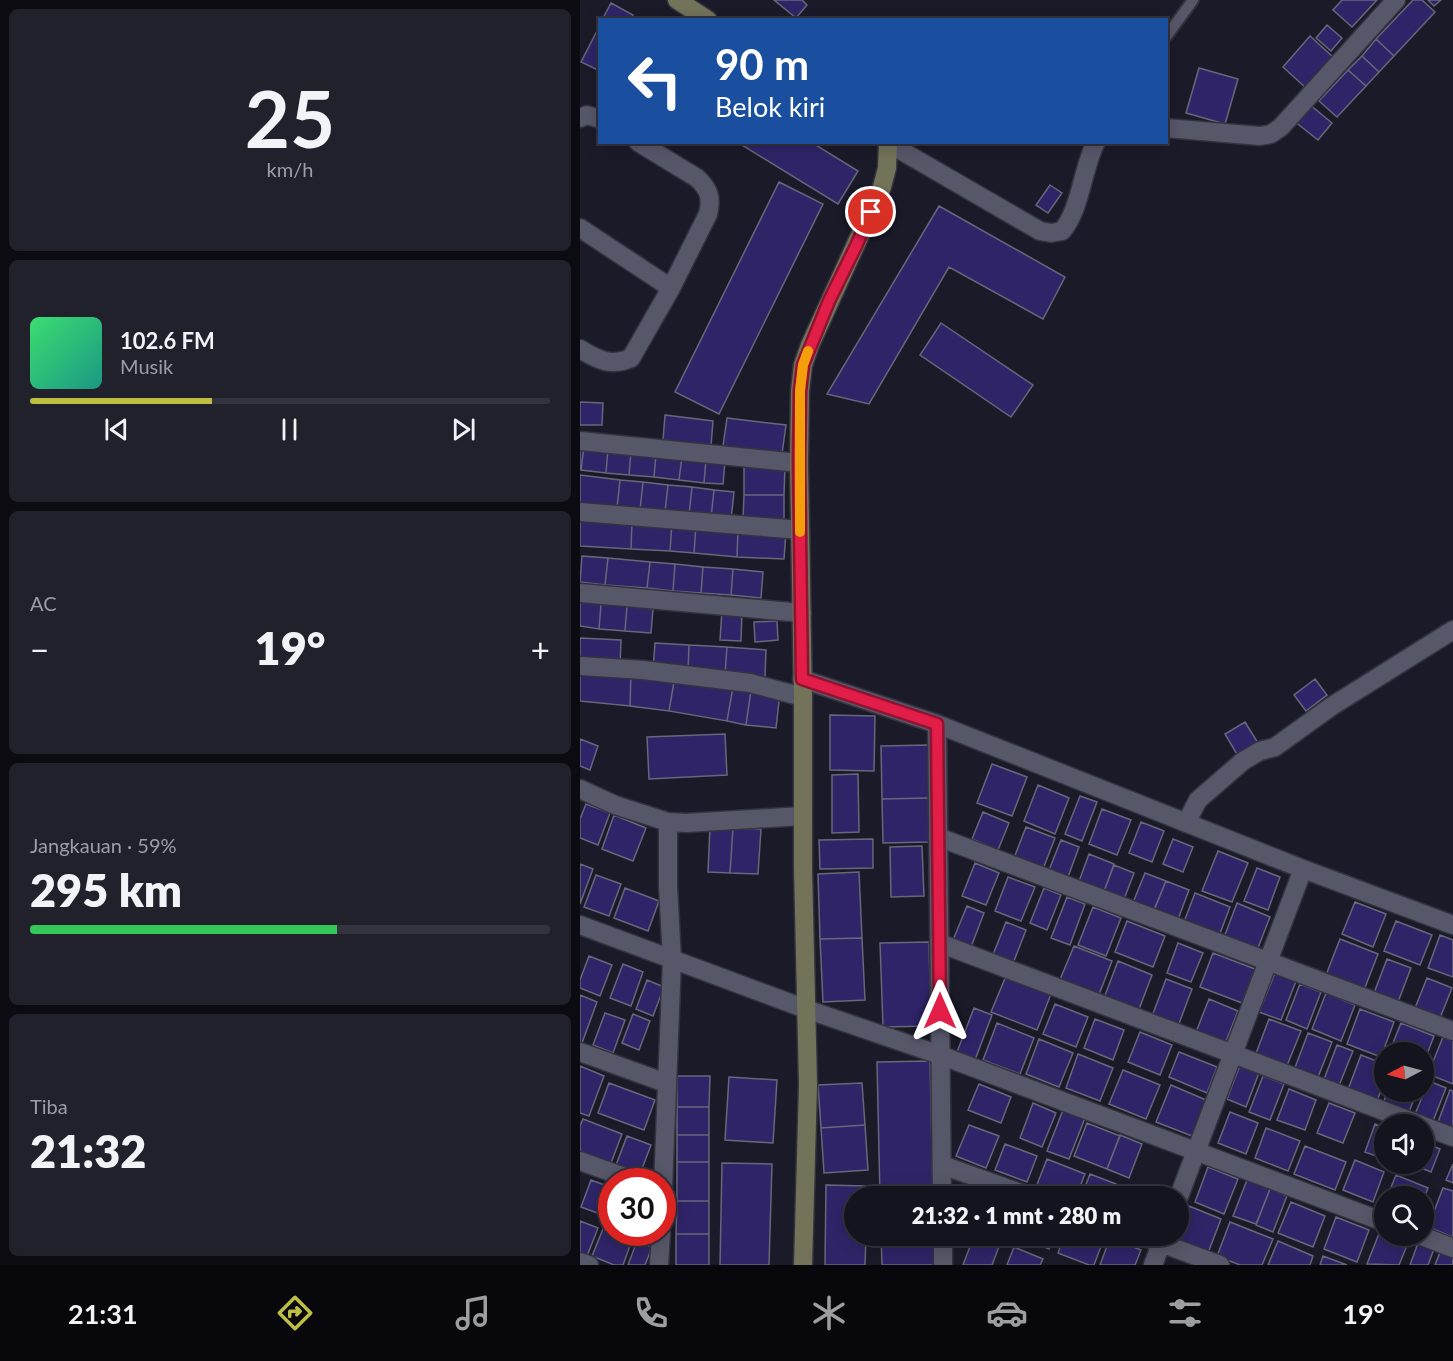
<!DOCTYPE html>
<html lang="id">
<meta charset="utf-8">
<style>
:root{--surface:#14141f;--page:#21212c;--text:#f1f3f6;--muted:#9d9ea4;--line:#33333d;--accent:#bebf42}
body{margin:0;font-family:Lato,sans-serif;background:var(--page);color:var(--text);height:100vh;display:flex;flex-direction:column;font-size:22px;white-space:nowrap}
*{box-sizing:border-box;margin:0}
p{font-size:20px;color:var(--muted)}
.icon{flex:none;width:33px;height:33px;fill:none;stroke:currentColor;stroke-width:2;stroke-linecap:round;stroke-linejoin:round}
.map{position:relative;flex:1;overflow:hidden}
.sheet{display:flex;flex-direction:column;gap:9px;padding:9px;background:#0b0b11;width:580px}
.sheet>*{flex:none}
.top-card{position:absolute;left:18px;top:18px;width:570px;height:126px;border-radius:0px;box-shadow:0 3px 15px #0003,0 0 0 2px var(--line);background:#1a4fa0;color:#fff;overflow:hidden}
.needle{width:39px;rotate:264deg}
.tools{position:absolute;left:794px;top:1042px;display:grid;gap:12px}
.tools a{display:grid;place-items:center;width:60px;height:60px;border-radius:50%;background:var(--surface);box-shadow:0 3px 15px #0003,0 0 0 2px var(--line);font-size:30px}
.speed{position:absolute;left:18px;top:1168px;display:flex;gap:12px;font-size:30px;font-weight:700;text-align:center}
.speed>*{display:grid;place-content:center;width:78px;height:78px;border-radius:50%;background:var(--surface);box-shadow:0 3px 15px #0003,0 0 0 2px var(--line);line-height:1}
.speed .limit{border:9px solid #d22;background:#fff;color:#111}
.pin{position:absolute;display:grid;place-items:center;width:51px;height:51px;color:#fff;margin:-26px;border:3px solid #fff;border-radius:50%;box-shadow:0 2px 6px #0007}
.me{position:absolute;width:66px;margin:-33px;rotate:0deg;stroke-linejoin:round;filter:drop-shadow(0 0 4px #0008)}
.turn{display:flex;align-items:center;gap:21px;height:126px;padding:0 18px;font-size:27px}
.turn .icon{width:78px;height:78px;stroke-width:2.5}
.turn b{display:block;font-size:42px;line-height:51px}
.big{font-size:45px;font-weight:800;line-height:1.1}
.sheet .widget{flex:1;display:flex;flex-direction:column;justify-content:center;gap:9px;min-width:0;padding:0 21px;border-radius:9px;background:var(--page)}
.sheet .dial{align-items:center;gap:0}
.dial b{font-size:78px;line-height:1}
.song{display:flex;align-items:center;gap:18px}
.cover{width:72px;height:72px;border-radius:9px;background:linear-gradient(135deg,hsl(140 70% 55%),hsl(170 70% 35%))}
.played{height:6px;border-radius:3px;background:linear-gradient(90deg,var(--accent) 35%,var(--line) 35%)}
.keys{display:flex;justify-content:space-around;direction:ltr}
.heat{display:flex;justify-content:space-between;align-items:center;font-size:33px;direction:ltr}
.charge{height:9px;border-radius:4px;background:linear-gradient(90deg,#34c759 59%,var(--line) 0)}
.trip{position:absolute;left:264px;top:1186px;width:345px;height:60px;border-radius:30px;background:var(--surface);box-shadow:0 3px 15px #0003,0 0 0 2px var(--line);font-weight:800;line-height:60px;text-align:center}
.dock{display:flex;height:96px;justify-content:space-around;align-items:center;background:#08080c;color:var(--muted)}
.dock .icon{width:42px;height:42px}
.dock .active{color:var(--accent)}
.dock b{font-size:27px;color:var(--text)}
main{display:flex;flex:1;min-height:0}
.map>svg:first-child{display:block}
.building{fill:#2f2468;stroke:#67677a;stroke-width:1.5}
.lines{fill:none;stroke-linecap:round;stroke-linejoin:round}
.lane-casing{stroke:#33333f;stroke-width:14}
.street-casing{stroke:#33333f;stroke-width:21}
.secondary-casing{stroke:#33333f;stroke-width:21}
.lane{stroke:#57576a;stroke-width:10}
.street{stroke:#57576a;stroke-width:18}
.secondary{stroke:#73735a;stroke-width:18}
.route-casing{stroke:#92132f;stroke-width:15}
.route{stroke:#e11d48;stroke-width:10}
.slow{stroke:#f59e0b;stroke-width:10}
</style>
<main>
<section class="sheet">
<div class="widget dial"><b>25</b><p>km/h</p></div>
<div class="widget">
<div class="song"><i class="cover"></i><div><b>102.6 FM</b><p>Musik</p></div></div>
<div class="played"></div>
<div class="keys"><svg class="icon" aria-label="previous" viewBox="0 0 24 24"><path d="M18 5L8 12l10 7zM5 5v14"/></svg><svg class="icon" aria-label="pause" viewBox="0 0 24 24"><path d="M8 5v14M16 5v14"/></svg><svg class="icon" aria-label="next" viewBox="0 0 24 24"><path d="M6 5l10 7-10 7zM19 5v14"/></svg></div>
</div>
<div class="widget"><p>AC</p>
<div class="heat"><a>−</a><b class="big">19°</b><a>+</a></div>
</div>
<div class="widget"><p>Jangkauan · 59%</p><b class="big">295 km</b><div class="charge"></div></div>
<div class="widget"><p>Tiba</p><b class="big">21:32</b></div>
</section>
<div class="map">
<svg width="873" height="1265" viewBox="0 0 873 1265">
<rect width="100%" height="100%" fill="#1a1a29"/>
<path class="building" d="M194,0H222L227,5L216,18Z
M762,0H797L772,27L753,10Z
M833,0H842L855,12L814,56L796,39Z
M848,0H861L854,6Z
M31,3L53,15L51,20H22Z
M20,25V71L1,62Z
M747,25L762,38L751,51L736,38Z
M730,36L754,58L727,89L703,67Z
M796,39L814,56L799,72L782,56Z
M782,56L799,72L786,86L768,70Z
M619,68L658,79L645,124L606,113Z
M768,70L786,86L757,117L739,101Z
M729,104L752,123L738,140L714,121Z
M157,142H231L278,171L258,204Z
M199,182L243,204L139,414L95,392Z
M470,185L482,193L468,213L456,205Z
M359,206L485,277L463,319L369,267L289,404L247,394Z
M361,323L453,385L431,417L340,355Z
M0,402L23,403L22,425H0Z
M85,415L133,421L131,446L83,440Z
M147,418L206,425L202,454L143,446Z
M0,446H4L1,470H0Z
M4,446L28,449L26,473L1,470Z
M28,449L51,451L49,475L26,473Z
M51,451L76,454L74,477L49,475Z
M76,454L102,456L99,480L74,477Z
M102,456L126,459L124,483L99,480Z
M126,459L145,461L143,484L124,483Z
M164,465L205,466L204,495H164Z
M0,475L40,480L37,508L0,503Z
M40,480L63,482L60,510L37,508Z
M63,482L88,485L85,512L60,510Z
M88,485L112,487L109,515L85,512Z
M112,487L134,490L131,518L109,515Z
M134,490L154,492L151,520L131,518Z
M164,495H204V521L163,520Z
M0,519L52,521L51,549L0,546Z
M52,521L92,523L90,551L51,549Z
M92,523L116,525L114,553L90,551Z
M116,525L158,529L157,557L114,553Z
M158,529L206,532L204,559L157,557Z
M2,556L28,558L25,585L0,582Z
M28,558L70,562L67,588L25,585Z
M70,562L95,564L93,591L67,588Z
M95,564L123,567L121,593L93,591Z
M123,567L153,569L151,595L121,593Z
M153,569L183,572L181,598L151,595Z
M0,602L21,604L19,629L0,626Z
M21,604L47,606L45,631L19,629Z
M47,606L73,609L71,633L45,631Z
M142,610L162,611L161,641L140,640Z
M197,621L198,640L175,642L174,622Z
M0,638L41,640L40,666L0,664Z
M75,643L109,645L108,672L73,669Z
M109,645L147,647L145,674L108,672Z
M147,647L186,650L185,677L145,674Z
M0,669L51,671L50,706L0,701Z
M51,671L95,676L89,711L50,706Z
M95,676L153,687L147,721L89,711Z
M735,679L747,695L726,711L714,695Z
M153,687L171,690L166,725L147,721Z
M171,690L200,693L196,728L166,725Z
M250,715L295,716L294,771L250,770Z
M665,722L678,743L658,756L645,734Z
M145,734L147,775L69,779L67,737Z
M0,739L18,746L10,770L0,766Z
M348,745L349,798L302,799L301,746Z
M412,764L447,777L432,816L397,803Z
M278,774L279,832L252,833V775Z
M458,785L489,798L475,834L444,821Z
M500,796L517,802L502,841L485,834Z
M349,798V842L303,843L302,799Z
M6,804L30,813L18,845L0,838V819Z
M522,809L551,820L537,855L509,844Z
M403,812L429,823L418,850L392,839Z
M34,815L66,828L53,861L22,849Z
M561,822L584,831L572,862L549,853Z
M130,827L153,828L150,873L128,872Z
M446,827L475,838L463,869L434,858Z
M153,828L181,829L178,874L150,873Z
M293,839V868L240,869L239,840Z
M593,839L613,847L603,872L583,864Z
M481,840L499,847L488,877L469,870Z
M342,846L344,896L311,897L310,847Z
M638,851L668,863L652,902L622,891Z
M509,854L534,864L523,894L498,884Z
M395,863L419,873L406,905L382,896Z
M0,864L13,869L0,904Z
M534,865L554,873L543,902L523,894Z
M677,868L700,877L688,910L664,901Z
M279,872L282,938L240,939L238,874Z
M565,873L586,881L573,913L552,905Z
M16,875L41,884L29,916L4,907Z
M428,877L455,887L441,921L415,911Z
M586,881L609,890L597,922L573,912Z
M45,888L79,901L68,931L34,918Z
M464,888L481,895L467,930L450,923Z
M615,893L650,907L639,936L604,922Z
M487,897L505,904L490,945L471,938Z
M775,902L806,914L793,947L762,934Z
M657,903L690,917L676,953L643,940Z
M387,906L404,913L391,947L373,940Z
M513,907L541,918L526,956L498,945Z
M547,921L585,936L573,967L535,952Z
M816,921L852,935L840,965L804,951Z
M426,922L446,930L432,966L412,957Z
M860,935L873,940V977L848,968Z
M282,938L285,1000L243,1002L240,939Z
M760,939L798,954L784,990L746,975Z
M349,942L351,1026L303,1027L300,943Z
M598,943L623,953L611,982L587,973Z
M494,946L532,961L518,997L479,982Z
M633,953L675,969L662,1003L620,987Z
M9,956L32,965L20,996L0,988V980Z
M807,959L831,968L818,1002L794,993Z
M538,961L572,975L558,1012L524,998Z
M43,964L63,972L51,1006L30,998Z
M695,973L716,981L701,1020L679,1012Z
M426,976L471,994L457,1030L411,1012Z
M847,978L872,988L860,1018L835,1008Z
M586,979L612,989L597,1029L571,1019Z
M67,980L84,987L73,1016L56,1009Z
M720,984L741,992L727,1029L706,1020Z
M746,993L775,1005L761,1041L732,1029Z
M0,995L17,1002L2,1043H0Z
M629,999L658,1011L645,1044L616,1032Z
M475,1004L508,1017L496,1047L463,1034Z
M394,1008L412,1015L395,1060L377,1052Z
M780,1009L814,1022L801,1057L767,1044Z
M25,1013L45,1020L33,1053L13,1045Z
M53,1014L70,1021L59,1050L42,1043Z
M515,1019L544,1030L533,1060L504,1048Z
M689,1019L721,1031L706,1068L675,1056Z
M417,1023L454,1038L440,1074L403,1060Z
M821,1023L854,1036L843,1065V1053H809Z
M560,1032L592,1045L580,1075L548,1062Z
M728,1033L752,1042L736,1082L713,1073Z
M863,1037L873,1041V1084L848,1074Z
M459,1039L493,1053L479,1087L446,1074Z
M757,1045L773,1051L758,1088L743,1082Z
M599,1052L637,1067L627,1093L589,1077Z
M498,1054L533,1068L520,1101L486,1088Z
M781,1055L804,1064V1083L796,1103L767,1092Z
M350,1061L353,1197H300L297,1062Z
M660,1065L679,1073L666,1107L647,1099Z
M0,1066L24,1076L9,1116L0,1113Z
M543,1070L580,1085L566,1119L529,1104Z
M97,1076H130L129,1107H97Z
M683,1076L704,1084L690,1120L669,1112Z
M149,1077L197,1080L193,1143L145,1140Z
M849,1081L866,1088L853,1121L835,1114Z
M29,1083L75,1100L64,1130L18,1113Z
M282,1083L285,1125L241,1128L238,1085Z
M399,1084L431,1097L421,1123L388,1110Z
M591,1085L626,1100L612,1136L576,1122Z
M709,1089L736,1100L725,1130L697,1120Z
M870,1090L873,1091V1128L858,1122Z
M807,1092H837L828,1114L803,1104Z
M453,1103L476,1113L462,1147L440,1138Z
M749,1103L775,1113L763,1143L737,1133Z
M97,1107H129V1135H97Z
M483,1110L505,1118L489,1159L467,1151Z
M650,1112L678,1123L666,1154L638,1143Z
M3,1119L42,1134L31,1163L0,1151V1126Z
M507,1123L540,1136L527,1169L494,1156Z
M795,1124L804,1128V1159L785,1152Z
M285,1125L288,1170L244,1173L241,1128Z
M389,1125L419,1136L406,1168L376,1156Z
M686,1128L720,1141L708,1171L675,1158Z
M97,1135H129V1162H97Z
M540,1135L562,1144L549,1178L527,1169Z
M47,1136L71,1145L60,1174L36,1165Z
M843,1142L860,1149L851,1172L831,1164H843Z
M425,1144L457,1156L447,1182L415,1170Z
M725,1146L766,1162L755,1190L714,1174Z
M467,1159L505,1174L496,1197H481L456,1187Z
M775,1160L804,1172L793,1202L763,1190Z
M97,1162H129V1201H97Z
M142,1163L192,1164L189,1265H140Z
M873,1164V1183L866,1180Z
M628,1167L658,1179L644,1214L615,1202Z
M510,1174L536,1184L531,1197H501Z
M816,1175L848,1188L843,1202V1197H807Z
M11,1180L30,1187L20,1214L1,1207Z
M667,1180L690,1189L676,1224L653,1216Z
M246,1185L287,1186L286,1197H274V1236H286L285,1265H245Z
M407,1187L431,1197H403Z
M863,1188L873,1191V1237L848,1227Z
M690,1189L707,1196L693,1232L676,1225Z
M32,1201V1222L25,1219Z
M97,1201H129V1234H96Z
M711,1202L745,1216L733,1247L698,1233Z
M609,1206L641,1219L628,1253L596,1239L598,1236Z
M756,1217L789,1230L777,1262L744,1249Z
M0,1221L18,1228L7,1256L0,1254Z
M650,1222L693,1239L682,1265H660L637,1256Z
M23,1229L52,1240L43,1265H34L12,1256Z
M800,1231L804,1233V1236H811L828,1243L819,1265L787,1264Z
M96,1234H129V1265H96Z
M301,1236H354V1265H302Z
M394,1236L420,1244L412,1265H383Z
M437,1236H474L469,1249Z
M484,1236H519L524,1238L514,1265H509L478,1253Z
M530,1238L561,1250L555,1265H520Z
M57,1241L72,1247L65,1265H48Z
M698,1241L733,1256L730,1265H688Z
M838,1243L854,1249L848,1265H830Z
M434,1247L463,1259L460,1265H427Z
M861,1250L873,1255V1265H855Z
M743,1256L767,1265H740Z"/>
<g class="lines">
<defs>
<path id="lane" d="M586,37L613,0"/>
<path id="street" d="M0,118L7,115L20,119
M586,128L680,136L691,134L701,127L816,0
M308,143L460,231L471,233L482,231C501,209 502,169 516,142
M0,228L91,288
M0,349C18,360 31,367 51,358L91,288L128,214C132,198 129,189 117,178L58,142
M0,441L219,463
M0,512L220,530
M0,593L222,613
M0,666L63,670L170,683L223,697
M222,679L357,724
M0,789L35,805L88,822V886L92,960L82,1213
M88,822L106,823L223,816
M606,823L618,800L663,761L680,751L695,747L752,706L873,630
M358,837L873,1031
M0,925L226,1009L360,1055L804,1222
M359,943L841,1125
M0,1052L86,1083
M843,1126L873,1137
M0,1161L58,1182
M362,1165L452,1197
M362,1197L357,724L723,869L873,925
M598,1199L723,869
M363,1236V1265
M562,1236L640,1265
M842,1236L873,1248
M0,1262L9,1265
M79,1265L81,1233
M573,1265L584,1236"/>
<path id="secondary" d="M97,0L128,20
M223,1265L228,1085L223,868V697L219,463L220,391L223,365L230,345L302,187L307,168L308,142"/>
</defs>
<use href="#lane" class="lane-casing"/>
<use href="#street" class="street-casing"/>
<use href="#secondary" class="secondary-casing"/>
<use href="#lane" class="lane"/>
<use href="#street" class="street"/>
<use href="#secondary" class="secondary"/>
</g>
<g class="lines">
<defs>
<path id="route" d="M291,212L276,246L249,301L223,365L220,391L219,463L222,679L357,724L360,1011"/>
</defs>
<use href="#route" class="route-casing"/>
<use href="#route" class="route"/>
<path class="slow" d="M220,532V391L223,365L228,351"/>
</g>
</svg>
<div class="tools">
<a><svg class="needle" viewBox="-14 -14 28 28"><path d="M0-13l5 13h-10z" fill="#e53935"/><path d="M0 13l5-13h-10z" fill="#9d9ea4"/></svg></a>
<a><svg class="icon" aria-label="sound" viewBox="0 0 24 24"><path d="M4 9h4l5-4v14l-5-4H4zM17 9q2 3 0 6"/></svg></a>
<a><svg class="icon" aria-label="search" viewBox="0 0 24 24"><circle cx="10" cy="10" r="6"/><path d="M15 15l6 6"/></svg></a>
</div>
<div class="speed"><div class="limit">30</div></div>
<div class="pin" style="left:291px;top:212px;background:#d93025"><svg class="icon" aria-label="arrive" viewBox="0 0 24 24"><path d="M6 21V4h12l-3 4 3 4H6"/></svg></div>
<svg class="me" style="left:360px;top:1011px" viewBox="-20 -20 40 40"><path d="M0-17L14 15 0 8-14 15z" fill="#e11d48" stroke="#fff" stroke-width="4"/></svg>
<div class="trip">21:32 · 1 mnt · 280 m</div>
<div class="top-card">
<div class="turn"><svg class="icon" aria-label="left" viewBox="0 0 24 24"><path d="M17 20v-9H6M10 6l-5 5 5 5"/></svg><div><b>90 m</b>Belok kiri</div></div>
</div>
</div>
</main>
<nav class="dock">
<b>21:31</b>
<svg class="icon active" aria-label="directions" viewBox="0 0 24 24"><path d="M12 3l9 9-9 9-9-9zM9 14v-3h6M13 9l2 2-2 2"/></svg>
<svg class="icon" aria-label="music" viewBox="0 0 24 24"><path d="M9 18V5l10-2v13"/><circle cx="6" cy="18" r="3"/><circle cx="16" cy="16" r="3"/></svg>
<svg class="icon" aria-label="phone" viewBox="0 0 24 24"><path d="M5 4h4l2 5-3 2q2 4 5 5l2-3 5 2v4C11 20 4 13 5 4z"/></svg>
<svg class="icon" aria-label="climate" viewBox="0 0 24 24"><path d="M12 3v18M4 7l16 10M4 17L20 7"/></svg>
<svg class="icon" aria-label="car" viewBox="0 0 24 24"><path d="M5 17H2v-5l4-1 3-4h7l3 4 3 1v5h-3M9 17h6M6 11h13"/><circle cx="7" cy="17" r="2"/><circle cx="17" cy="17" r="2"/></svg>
<svg class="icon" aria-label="filters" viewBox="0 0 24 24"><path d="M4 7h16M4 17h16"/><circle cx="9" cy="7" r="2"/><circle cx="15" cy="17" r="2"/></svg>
<b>19°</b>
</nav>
